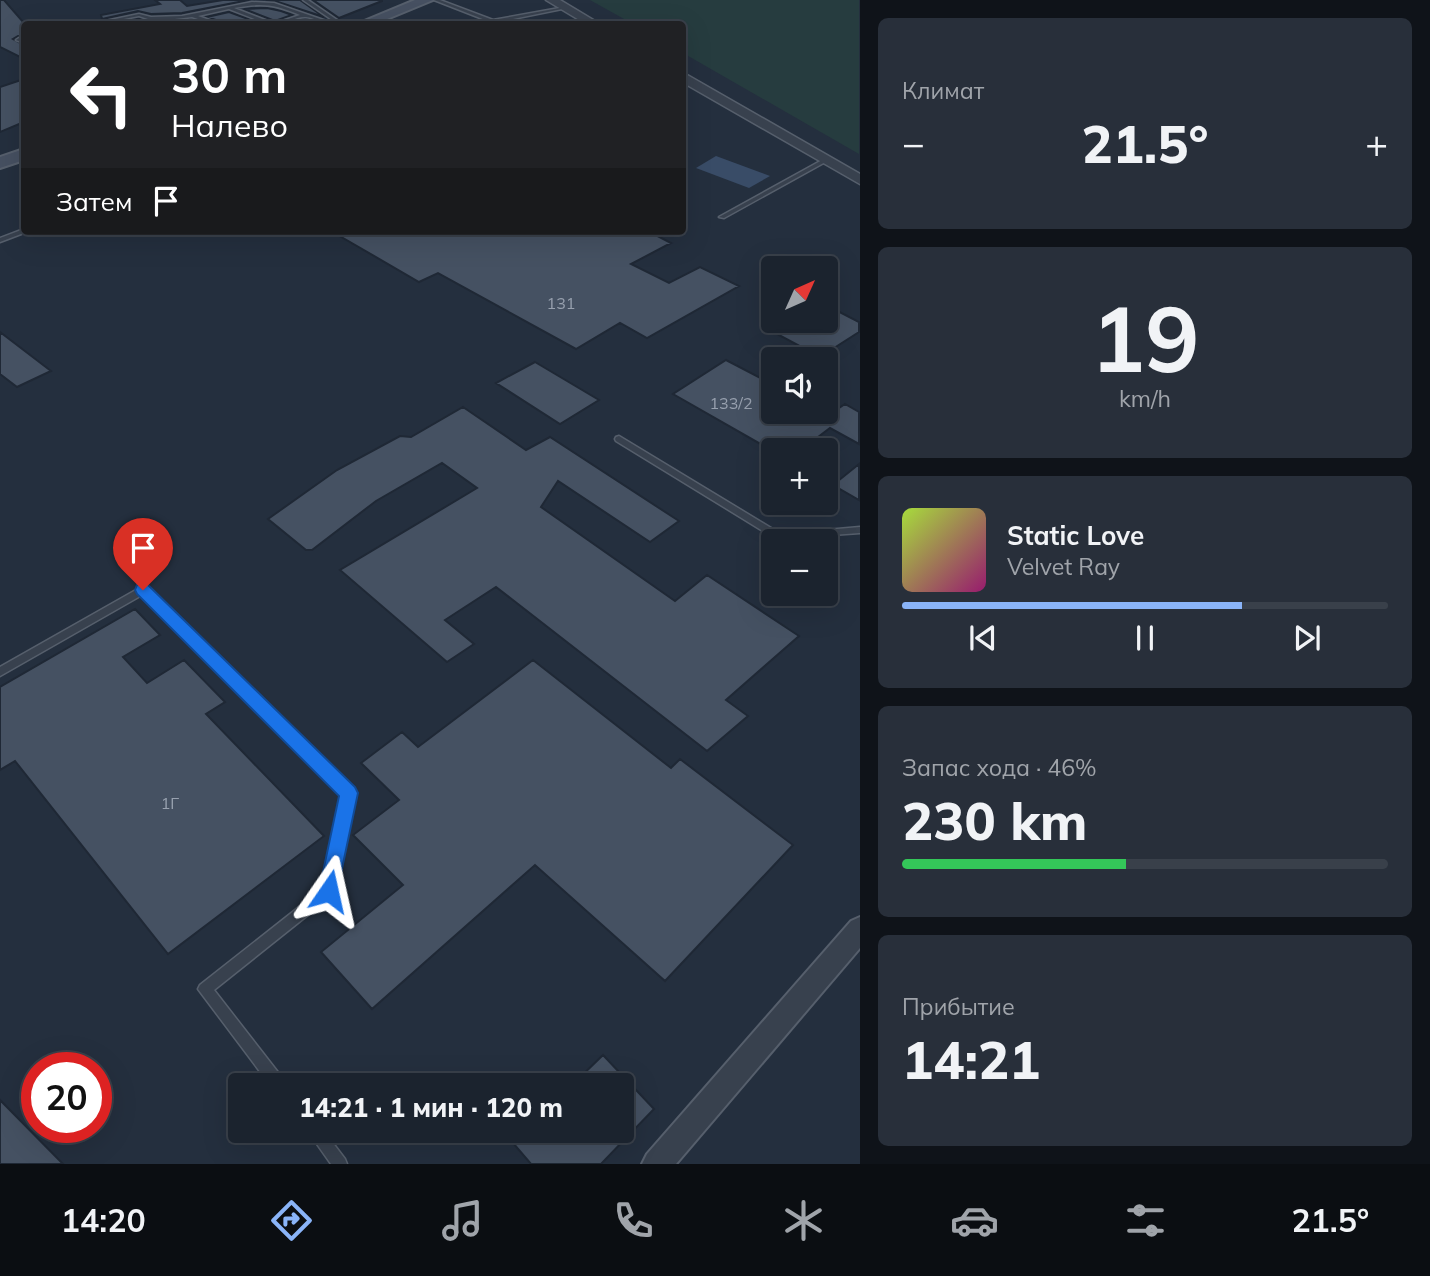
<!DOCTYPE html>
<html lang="ru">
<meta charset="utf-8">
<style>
:root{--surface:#1b232e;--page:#282f3a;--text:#f1f3f6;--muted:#a0a4aa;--line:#39404a;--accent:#8ab4f8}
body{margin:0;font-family:Mulish,sans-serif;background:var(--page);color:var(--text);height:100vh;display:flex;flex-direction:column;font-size:26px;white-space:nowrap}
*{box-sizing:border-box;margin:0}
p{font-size:23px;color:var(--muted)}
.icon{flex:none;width:38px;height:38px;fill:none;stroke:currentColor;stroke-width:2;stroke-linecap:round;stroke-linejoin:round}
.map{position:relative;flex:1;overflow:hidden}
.side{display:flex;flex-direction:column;gap:18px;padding:18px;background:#0f1319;width:570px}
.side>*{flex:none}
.hud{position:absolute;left:21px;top:21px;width:665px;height:214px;border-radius:7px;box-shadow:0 7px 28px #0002,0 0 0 2px var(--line);background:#202124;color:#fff;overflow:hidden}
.needle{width:46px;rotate:45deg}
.fabs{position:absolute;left:761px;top:256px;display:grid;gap:14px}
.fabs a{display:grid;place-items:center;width:77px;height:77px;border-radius:7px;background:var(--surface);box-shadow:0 7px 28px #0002,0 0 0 2px var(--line);font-size:35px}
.speed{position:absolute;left:21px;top:1052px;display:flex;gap:14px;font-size:35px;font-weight:700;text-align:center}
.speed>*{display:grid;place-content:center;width:91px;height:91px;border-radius:50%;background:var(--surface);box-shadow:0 7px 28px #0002,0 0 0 2px var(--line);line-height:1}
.speed .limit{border:10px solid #d22;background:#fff;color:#111}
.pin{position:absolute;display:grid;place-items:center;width:60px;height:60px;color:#fff;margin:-72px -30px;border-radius:50% 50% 50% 0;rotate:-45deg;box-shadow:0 0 7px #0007}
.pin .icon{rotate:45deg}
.me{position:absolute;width:77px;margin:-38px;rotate:11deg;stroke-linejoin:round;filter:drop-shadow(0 0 5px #0008)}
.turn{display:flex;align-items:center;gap:24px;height:147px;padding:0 35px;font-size:32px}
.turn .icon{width:91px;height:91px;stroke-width:2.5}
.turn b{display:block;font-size:49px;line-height:60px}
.then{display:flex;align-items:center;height:66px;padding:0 35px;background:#0003;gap:14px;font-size:26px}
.big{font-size:52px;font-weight:800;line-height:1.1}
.side .widget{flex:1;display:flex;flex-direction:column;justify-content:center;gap:10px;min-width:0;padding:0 24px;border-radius:10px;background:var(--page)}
.side .dial{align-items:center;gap:0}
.dial b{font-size:91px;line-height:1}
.song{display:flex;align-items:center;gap:21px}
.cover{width:84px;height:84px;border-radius:10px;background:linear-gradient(135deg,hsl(80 70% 55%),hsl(320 70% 35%))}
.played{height:7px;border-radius:4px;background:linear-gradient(90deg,var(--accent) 70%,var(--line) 70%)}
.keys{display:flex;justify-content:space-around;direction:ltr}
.heat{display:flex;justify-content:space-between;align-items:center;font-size:38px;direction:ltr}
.charge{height:10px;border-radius:5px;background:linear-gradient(90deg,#34c759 46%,var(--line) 0)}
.trip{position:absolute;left:228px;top:1073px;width:406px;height:70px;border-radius:7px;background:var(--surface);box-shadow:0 7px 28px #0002,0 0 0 2px var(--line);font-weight:800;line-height:70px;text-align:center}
.dock{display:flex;height:112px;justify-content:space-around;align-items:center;background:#0b0e12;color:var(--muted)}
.dock .icon{width:49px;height:49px}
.dock .on{color:var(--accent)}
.dock b{font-size:32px;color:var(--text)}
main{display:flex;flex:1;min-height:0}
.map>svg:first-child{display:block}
.green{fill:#263c3f}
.water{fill:#394c67}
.building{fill:#455162;stroke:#1f2835;stroke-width:2}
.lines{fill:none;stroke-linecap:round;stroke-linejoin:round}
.service-casing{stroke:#565f6c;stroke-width:3}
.minor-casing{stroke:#565f6c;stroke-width:4}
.tertiary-casing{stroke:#565f6c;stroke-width:3}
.secondary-casing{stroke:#565f6c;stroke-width:4}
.service{fill:#38414e;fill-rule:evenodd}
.minor{fill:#38414e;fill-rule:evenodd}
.tertiary{fill:#38414e;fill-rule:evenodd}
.secondary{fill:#465061;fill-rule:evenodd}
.route{fill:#1a73e8;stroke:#114b97;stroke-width:2}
.labels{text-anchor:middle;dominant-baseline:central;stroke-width:7;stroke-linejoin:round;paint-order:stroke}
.number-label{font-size:16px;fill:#98a1af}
</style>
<main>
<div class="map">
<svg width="860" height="1164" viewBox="0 0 860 1164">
<rect width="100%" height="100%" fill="#242f3e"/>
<path class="green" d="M590,0H859V154L683,53L682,24H633Z"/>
<path class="water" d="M716,156L770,176L749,188L696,168Z"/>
<path class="building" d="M0,0H4L24,23V37L18,36L13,39L24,45V59L0,47Z
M155,0H180L187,6L223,0H249L182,13L151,14L138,11L102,19L101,15L160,4Z
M266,0H300L324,17L275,1Z
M313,0H382V1L339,18Z
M267,8L281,11L292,15L275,21L244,9Z
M229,12L262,24H220L219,21L207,17Z
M139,19L151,23L192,20L206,24H109Z
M24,79V122L0,132V87Z
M331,231H648L671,243L631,264L669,283L700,267L739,286L647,338L620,323L576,349L438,273L419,282Z
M826,305L859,322V332L820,357L777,334L800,320H826Z
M0,332L51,371L17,387L0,374Z
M726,360L774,385V411H824L830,414L845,404L859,412V444L830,428L801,450H771L673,394Z
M535,362L599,400L560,424L496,383Z
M463,407L526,450L550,437L679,521L650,542L558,481L541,507L675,601L707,575L799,636L726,700L748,716L707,751L496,587L445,620L474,644L447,662L340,570L477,488L442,463L376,501L312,550H306L268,519L337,470L400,436L411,437Z
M859,464V500L833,485Z
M135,609L160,635L123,657L147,683L184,660L225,702L206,714L324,836L168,954L15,761L0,770V687Z
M533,660L671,768L680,759L793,845L665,981L535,865L372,1009L321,952L403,885L353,835L399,800L361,763L402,732L418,747Z
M603,1055L654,1109L601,1164H531L513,1143L526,1130H621V1085H572Z
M0,1100L63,1164H0Z"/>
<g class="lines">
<defs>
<path id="service" d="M303,0H308L343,24H338Z
M434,0H440L493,20L565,7L567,8L493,23Z
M252,2L274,3L335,24C324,25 316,18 306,17C297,16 286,24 276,24V23L300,15C273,4 262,3 234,8L273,23V24H268L229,9L198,16L218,23V24H213L192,17L166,20H151L139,16L98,24H91L139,14L151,17L182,16Z
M19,38L24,40V43L16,40Z
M824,159L829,160L724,218L719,217Z
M24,229V231H29L0,242V238Z
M619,436L781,534L860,527V533L776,539L616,441L615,439L616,437Z
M143,586L146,588L352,790L354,793L333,895L214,990L284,1080L286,1085H270L198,989L200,985L323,888L342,794L142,595L0,676V667Z
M307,1130H323L345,1159L347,1164H331Z"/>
<path id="minor" d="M860,917V948L676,1164H642L647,1154L851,921Z"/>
<path id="tertiary" d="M546,0H560L600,24H586Z
M682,72L860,174V184L682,82Z"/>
<path id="secondary" d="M415,0H433L375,24H357Z
M24,149V160L0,168V157Z"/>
</defs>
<use href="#service" class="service-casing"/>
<use href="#minor" class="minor-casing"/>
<use href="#tertiary" class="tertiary-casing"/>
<use href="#secondary" class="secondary-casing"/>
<use href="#service" class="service"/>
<use href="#minor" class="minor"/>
<use href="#tertiary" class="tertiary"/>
<use href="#secondary" class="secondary"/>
</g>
<path class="route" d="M143,584L148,585L355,787L358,793L336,897L329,900L322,897L319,891L339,796L137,594L135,590L137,585Z"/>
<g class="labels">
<g class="number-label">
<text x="561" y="303">131</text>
<text x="731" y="403">133/2</text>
<text x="170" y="803">1Г</text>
</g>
</g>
</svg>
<div class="fabs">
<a><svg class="needle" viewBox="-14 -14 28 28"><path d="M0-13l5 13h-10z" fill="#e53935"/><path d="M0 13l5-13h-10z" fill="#a0a4aa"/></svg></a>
<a><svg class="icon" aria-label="sound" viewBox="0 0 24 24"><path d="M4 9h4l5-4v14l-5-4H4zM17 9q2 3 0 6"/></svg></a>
<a>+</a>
<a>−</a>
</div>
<div class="speed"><div class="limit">20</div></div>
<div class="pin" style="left:143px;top:590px;background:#d93025"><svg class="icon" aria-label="arrive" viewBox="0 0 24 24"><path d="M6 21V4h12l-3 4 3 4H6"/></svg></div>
<svg class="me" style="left:329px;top:891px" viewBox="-20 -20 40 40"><path d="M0-17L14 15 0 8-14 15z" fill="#1a73e8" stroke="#fff" stroke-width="4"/></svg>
<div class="trip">14:21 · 1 мин · 120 m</div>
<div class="hud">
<div class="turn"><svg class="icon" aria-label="left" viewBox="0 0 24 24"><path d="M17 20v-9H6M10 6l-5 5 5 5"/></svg><div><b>30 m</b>Налево</div></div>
<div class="then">Затем<svg class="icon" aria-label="arrive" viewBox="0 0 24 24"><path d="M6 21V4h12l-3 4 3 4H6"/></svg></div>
</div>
</div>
<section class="side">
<div class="widget"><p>Климат</p>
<div class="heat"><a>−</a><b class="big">21.5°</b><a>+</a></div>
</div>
<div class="widget dial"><b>19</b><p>km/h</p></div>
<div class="widget">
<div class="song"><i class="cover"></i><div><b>Static Love</b><p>Velvet Ray</p></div></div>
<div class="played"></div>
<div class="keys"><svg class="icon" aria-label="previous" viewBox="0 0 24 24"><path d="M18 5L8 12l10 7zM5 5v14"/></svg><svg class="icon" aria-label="pause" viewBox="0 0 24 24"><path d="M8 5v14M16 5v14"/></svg><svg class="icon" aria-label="next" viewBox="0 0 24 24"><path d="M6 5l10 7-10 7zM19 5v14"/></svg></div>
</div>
<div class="widget"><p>Запас хода · 46%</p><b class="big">230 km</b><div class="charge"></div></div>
<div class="widget"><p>Прибытие</p><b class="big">14:21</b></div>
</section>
</main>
<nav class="dock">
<b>14:20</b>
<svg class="icon on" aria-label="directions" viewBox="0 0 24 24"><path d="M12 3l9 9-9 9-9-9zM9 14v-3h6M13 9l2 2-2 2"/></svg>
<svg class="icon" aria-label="music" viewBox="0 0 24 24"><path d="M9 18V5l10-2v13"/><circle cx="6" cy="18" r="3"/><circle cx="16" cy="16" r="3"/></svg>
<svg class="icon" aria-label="phone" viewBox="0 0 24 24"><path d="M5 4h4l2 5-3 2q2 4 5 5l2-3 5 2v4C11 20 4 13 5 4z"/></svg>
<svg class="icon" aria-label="climate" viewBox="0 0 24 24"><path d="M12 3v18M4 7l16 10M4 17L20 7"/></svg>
<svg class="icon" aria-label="car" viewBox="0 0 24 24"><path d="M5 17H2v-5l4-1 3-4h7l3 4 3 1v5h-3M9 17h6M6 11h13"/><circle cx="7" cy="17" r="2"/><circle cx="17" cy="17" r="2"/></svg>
<svg class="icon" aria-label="filters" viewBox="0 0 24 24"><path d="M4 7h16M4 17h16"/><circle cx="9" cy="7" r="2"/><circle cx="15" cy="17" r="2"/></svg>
<b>21.5°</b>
</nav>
